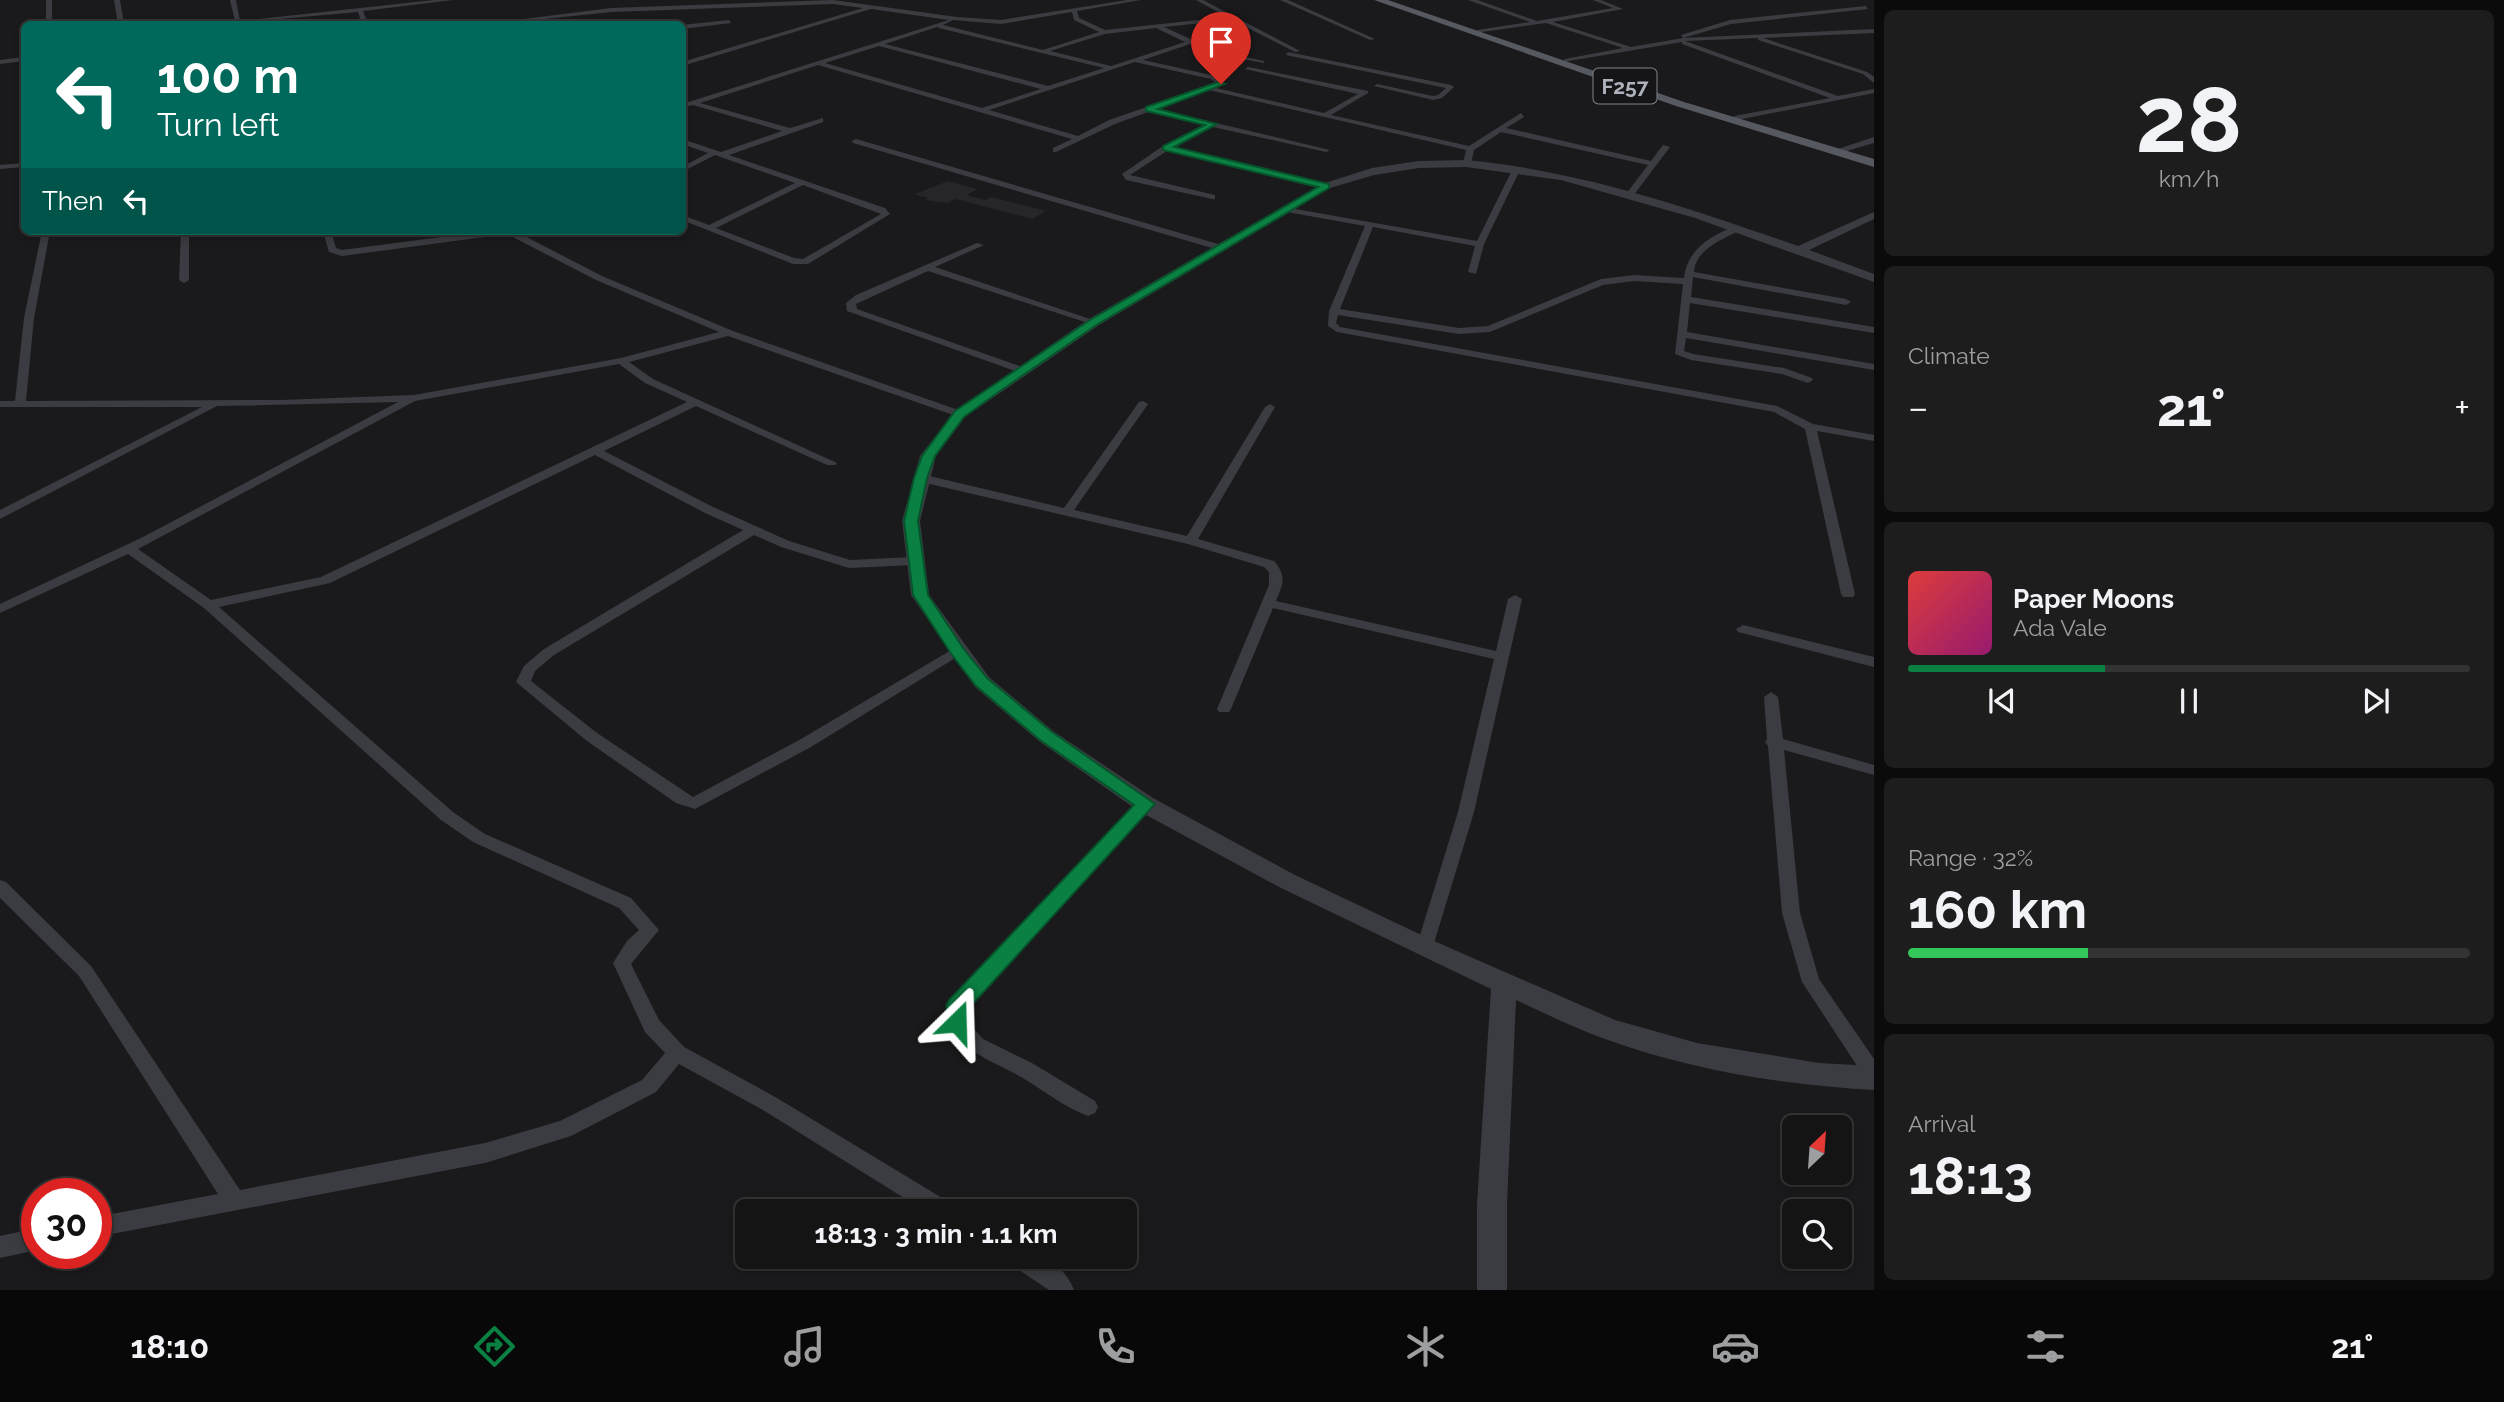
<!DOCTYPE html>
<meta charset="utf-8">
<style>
:root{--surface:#141415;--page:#1d1d1e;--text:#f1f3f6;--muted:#9d9ea0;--line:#333334;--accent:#0b8043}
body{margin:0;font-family:Raleway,sans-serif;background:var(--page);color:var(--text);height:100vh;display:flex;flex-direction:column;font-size:26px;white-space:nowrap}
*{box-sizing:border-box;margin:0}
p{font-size:23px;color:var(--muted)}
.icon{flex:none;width:38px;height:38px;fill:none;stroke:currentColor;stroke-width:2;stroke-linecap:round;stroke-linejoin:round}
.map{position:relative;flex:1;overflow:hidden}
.panel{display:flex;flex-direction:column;gap:10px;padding:10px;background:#0b0b0c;width:630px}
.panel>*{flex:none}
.hud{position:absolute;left:21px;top:21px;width:665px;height:214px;border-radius:10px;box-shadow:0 4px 10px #0003,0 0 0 2px var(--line);background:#00695c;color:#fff;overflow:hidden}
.needle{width:46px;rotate:25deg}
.buttons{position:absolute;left:1782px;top:1115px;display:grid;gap:14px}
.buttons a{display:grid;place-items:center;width:70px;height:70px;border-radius:10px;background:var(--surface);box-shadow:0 4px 10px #0003,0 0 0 2px var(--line);font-size:35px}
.speed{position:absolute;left:21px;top:1178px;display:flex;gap:14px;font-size:35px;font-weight:700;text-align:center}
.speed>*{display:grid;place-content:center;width:91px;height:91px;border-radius:50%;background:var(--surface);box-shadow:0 4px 10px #0003,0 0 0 2px var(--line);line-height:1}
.speed .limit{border:10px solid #d22;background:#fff;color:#111}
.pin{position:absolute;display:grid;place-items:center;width:60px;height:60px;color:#fff;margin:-72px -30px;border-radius:50% 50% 50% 0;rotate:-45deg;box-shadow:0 0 7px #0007}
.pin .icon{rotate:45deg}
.me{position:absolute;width:77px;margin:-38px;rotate:22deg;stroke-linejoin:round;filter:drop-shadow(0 0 5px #0008)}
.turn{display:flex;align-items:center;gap:24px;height:147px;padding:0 21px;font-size:32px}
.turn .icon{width:91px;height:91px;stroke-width:2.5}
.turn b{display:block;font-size:49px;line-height:60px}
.then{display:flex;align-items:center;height:66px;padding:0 21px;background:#0003;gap:14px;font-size:26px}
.big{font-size:52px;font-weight:700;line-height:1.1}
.panel .widget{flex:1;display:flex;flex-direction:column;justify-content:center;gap:10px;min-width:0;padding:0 24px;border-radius:10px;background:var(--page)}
.panel .dial{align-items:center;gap:0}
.dial b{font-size:91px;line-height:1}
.song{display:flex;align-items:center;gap:21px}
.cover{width:84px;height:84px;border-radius:10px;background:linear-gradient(135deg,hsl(0 70% 55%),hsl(320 70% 35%))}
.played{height:7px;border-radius:4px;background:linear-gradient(90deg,var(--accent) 35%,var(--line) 35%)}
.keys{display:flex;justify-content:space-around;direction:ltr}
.heat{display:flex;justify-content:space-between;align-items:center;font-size:38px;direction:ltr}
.charge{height:10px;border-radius:5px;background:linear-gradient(90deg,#34c759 32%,var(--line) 0)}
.trip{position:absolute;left:735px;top:1199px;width:402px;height:70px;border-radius:10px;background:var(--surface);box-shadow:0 4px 10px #0003,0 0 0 2px var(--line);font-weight:700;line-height:70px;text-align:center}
.tab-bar{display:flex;height:112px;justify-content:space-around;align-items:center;background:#080808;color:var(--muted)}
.tab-bar .icon{width:49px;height:49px}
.tab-bar .selected{color:var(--accent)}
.tab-bar b{font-size:32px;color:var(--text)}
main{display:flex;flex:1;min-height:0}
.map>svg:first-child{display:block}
.built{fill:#262629}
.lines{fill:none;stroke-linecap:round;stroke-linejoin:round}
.minor{fill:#3b3c41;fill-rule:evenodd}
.tertiary{fill:#3b3c41;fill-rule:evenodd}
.primary{fill:#575960;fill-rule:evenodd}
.route{fill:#0b8043;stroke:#07532c;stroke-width:2}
.labels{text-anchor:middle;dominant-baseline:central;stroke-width:7;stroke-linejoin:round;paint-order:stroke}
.shield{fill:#151517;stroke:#7f838a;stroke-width:2}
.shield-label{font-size:21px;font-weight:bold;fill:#adb2bc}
</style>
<main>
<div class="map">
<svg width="1874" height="1290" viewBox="0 0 1874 1290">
<rect width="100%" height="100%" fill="#1a1a1c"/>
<path class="built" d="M948,181L977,189L967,195L985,200L991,197L1046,211L1032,219L956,199L948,203L925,200L928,198L915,194Z"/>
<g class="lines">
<path class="minor" d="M46,0H52V24H46Z
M114,0H120L124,24H118Z
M230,0H236L240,21L434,0H453L363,11L368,24H362L358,12L224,24L235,21Z
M833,0L957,17L1001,20L1127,0H1141L1077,11L1079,18L1105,30L1227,17L1196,0H1203L1300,51L1295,52L1232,20L1164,27L1217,51L1264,61V63L1213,54L1190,44L1143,60L1215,76L1224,84L1216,88L1324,113L1358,94L1245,69L1248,67L1368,91V93L1331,115L1469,146L1521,113L1524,117L1506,128L1651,161L1663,145L1670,147L1633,196H1630L1626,194L1648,165L1501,132L1474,150L1471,164L1467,166L1463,164L1466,150L1209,90L1156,109L1330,150L1326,152L1213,127L1173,147L1329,184V188H1326L1167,151L1130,175L1215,195V199H1212L1126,180L1122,174L1163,146L1206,125L1148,112L1115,124L1056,152H1053V148L1072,139L818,65L700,103L790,128L823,118V122L729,155L885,208L890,214L808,264H793L682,220V215L709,225L795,183L715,155L682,172V167L708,153L682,144V139L721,152L782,131L693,105L682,108V104L949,20L871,9L682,66V62L863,8L833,4L611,12L497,24H483L611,8ZM1072,12L1074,20L1099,32L1043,50L943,25L953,20L1001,24ZM937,27L939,28L1104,68L1048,86L885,44ZM1156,28L1185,42L1111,66L1050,51L1105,34ZM879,46L1041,89L982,108L825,63ZM1135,62L1211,79L1216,83L1109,120L1078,136L989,110ZM803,185L881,214L803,259L794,258L716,228Z
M1280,0H1288L1375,39L1370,40Z
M1468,0H1477L1537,21L1613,8L1593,0H1601L1623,9L1553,22L1631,47L1683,38L1681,35L1730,20L1866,6L1868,9L1731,24L1683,38L1874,29V33L1763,38L1867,72L1874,77V83L1863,74L1758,40V38L1685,41L1838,96L1874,89V93L1737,120L1734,116L1830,98L1682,44V42L1563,62L1565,59L1623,48L1546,23L1475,33L1477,30L1530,22Z
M729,20L731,23L682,29V25Z
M1288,52L1451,85L1454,87L1442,98L1433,100L1374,86L1377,84L1433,96L1438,95L1446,88L1286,55Z
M24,57V61L0,64V60Z
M856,139L1225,246L1226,248L1219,250L853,143L852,141Z
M24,163V167L0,169V165Z
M1514,166L1521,168L1484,244L1476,274L1468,272L1475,246L1373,227L1340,309L1459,328L1488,326L1601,279L1634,275L1684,278C1687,250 1710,236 1735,226L1738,227V231C1720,241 1696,249 1694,272L1846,299L1851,302L1846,305L1693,277L1691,297L1874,327V333L1690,303L1687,332L1874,364V370L1686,338L1684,351L1693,354L1784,368L1812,378L1813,380L1808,383L1782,374L1691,360L1675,354L1683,284L1634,281L1603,285L1490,332L1459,334L1338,315L1336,323L1340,327L1777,406L1813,424L1874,435V441L1817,431L1855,594L1853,597H1843L1841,594L1805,429L1774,412L1337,332L1328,326L1329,311L1365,226L1287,212L1283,209L1284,207L1477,241Z
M42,231H50L34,318L26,401L281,400L414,395L621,358L719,332L596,280L507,234L342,256L329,252L323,231H331L336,248L342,250L487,231H515L602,276L733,331L964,412V416H956L728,336L629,362L653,379L837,463L835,465H827L696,406L604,451L713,507L789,541L850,560L914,557L920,561L914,565L849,568L781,547L754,535L554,655L535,671L531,681L597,733L693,797L801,739L953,649L958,648L965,652L811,747L695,809L676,803L587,741L516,682L524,666L544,649L743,530L705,513L595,455L330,583L219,607L453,812L485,834L631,898L659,930L631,964L659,1020L684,1047L777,1098L952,1204L955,1211H925L763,1110L679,1064L656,1092L571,1136L485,1163L96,1237V1217L218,1194L79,976L0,898V880L6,882L91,966L240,1190L485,1143L560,1121L642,1080L665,1053L645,1032L613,963L627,941L639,930L619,908L473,842L441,820L204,608L128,554L0,613V604L143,537L398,402L217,406L0,519V510L202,407H0V401H15L24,318ZM619,364L645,383L687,402L321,577L211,600L138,549L415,401Z
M181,231H189V280L184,283L179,280Z
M977,243L984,245L935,267L1099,322L1091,324L928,271L856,304L857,309L1025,368V372L1021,373L847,311L846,303L856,295Z
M1143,401L1148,404L1074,510L1187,536L1265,407L1270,404L1275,407L1198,539L1274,561C1287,576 1283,584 1276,601L1496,651L1508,599L1515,595L1522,599L1474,812L1431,953L1425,955L1419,953L1416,948L1458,812L1494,659L1273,608L1231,709L1229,712H1219L1217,709L1269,585V572L1264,567L1188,544L921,482L915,478L921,474L1064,508L1139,402Z
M1743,625L1874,657V667L1738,632L1736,629Z
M1771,692L1778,697L1783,739L1874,765V775L1784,750L1800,913L1819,979L1874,1059V1084L1867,1081L1802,982L1782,913L1768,746L1765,742L1767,739L1764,697Z
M1145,798L1151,800L1153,804L1151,808L966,1009V1020L983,1039L1032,1063L1095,1101L1098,1107L1095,1113L1088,1116C1064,1107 1043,1090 1021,1077C996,1062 931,1041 950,1000L1139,800Z
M37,1228V1250L0,1258V1236Z
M1007,1256C1038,1256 1061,1258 1074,1290H1049L1010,1264Z"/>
<path class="tertiary" d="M1874,137V143L1843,152L1838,149Z
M1466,160C1582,171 1689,208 1798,246L1874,212V219L1809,250L1874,274V282L1695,218L1561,180L1466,167L1419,168L1374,175L1330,188L1099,325L965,417L936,456L920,521L929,595L989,677L1053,731L1153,798L1295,875L1434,941L1615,1020L1697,1043L1819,1063L1874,1066V1090C1783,1085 1690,1070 1605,1039C1574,1028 1545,1013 1516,1000L1507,1204V1290H1477V1204L1491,989L1279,887L1137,810L1039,741L975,687L911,595L902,521L920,456L955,411L1089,319L1322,184L1372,168L1419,161Z"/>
<path class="primary" d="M1374,0H1388L1684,102L1874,159V167L1676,106Z"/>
</g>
<path class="route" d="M1218,82L1225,84L1158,109L1217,124L1174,147L1329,184V188L1098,324L1000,391L964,417L935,456L927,478L918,521L928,595L963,648L987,678L1052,732L1155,804L968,1009L965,1029L957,1031L950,1029L946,1006L949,1000L1134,805L1040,740L976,686L952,655L913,595L904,521L914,478L922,456L955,411L1090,320L1318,187L1163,150V146L1205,125L1146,111V107Z"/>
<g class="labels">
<rect class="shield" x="1593.5" y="68.5" width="63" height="35" rx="5"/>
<g class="shield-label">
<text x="1625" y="86">F257</text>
</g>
</g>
</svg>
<div class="buttons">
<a><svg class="needle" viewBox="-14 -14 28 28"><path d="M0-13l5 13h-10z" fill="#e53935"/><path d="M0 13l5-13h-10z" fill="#9d9ea0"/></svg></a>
<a><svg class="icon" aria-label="search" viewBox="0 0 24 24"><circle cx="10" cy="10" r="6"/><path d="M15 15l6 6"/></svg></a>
</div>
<div class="speed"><div class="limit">30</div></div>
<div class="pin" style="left:1221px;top:84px;background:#d93025"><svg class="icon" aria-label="arrive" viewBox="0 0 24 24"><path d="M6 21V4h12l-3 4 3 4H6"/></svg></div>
<svg class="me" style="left:957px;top:1022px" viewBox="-20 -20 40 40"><path d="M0-17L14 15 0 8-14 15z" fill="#0b8043" stroke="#fff" stroke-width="4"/></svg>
<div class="trip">18:13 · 3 min · 1.1 km</div>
<div class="hud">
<div class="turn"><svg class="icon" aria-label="left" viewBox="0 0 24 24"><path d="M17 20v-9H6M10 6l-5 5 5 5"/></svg><div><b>100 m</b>Turn left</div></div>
<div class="then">Then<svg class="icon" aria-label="left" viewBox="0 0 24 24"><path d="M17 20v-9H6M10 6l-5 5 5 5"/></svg></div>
</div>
</div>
<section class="panel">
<div class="widget dial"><b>28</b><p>km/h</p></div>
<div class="widget"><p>Climate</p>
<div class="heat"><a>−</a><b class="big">21°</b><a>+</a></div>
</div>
<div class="widget">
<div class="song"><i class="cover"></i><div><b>Paper Moons</b><p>Ada Vale</p></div></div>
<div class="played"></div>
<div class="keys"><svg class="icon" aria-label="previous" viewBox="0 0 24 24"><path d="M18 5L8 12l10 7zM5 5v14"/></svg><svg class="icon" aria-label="pause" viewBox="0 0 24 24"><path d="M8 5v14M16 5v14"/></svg><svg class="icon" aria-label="next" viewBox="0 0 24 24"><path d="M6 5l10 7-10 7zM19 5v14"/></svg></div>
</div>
<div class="widget"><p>Range · 32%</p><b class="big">160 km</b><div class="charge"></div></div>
<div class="widget"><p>Arrival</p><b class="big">18:13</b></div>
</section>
</main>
<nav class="tab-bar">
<b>18:10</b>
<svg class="icon selected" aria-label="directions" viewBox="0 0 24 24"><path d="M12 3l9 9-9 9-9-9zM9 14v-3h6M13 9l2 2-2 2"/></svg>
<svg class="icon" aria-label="music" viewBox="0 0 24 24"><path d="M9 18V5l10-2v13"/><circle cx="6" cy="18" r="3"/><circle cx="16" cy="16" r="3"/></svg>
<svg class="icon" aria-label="phone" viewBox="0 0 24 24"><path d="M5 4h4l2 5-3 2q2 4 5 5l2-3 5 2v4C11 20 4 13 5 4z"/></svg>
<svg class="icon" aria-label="climate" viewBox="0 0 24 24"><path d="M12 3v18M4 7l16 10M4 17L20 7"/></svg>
<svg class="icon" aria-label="car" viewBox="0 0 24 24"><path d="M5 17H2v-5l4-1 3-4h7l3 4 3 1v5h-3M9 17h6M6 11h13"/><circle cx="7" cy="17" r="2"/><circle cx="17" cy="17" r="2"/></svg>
<svg class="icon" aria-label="filters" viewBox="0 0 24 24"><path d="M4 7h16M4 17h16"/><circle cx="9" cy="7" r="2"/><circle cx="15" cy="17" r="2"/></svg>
<b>21°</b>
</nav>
